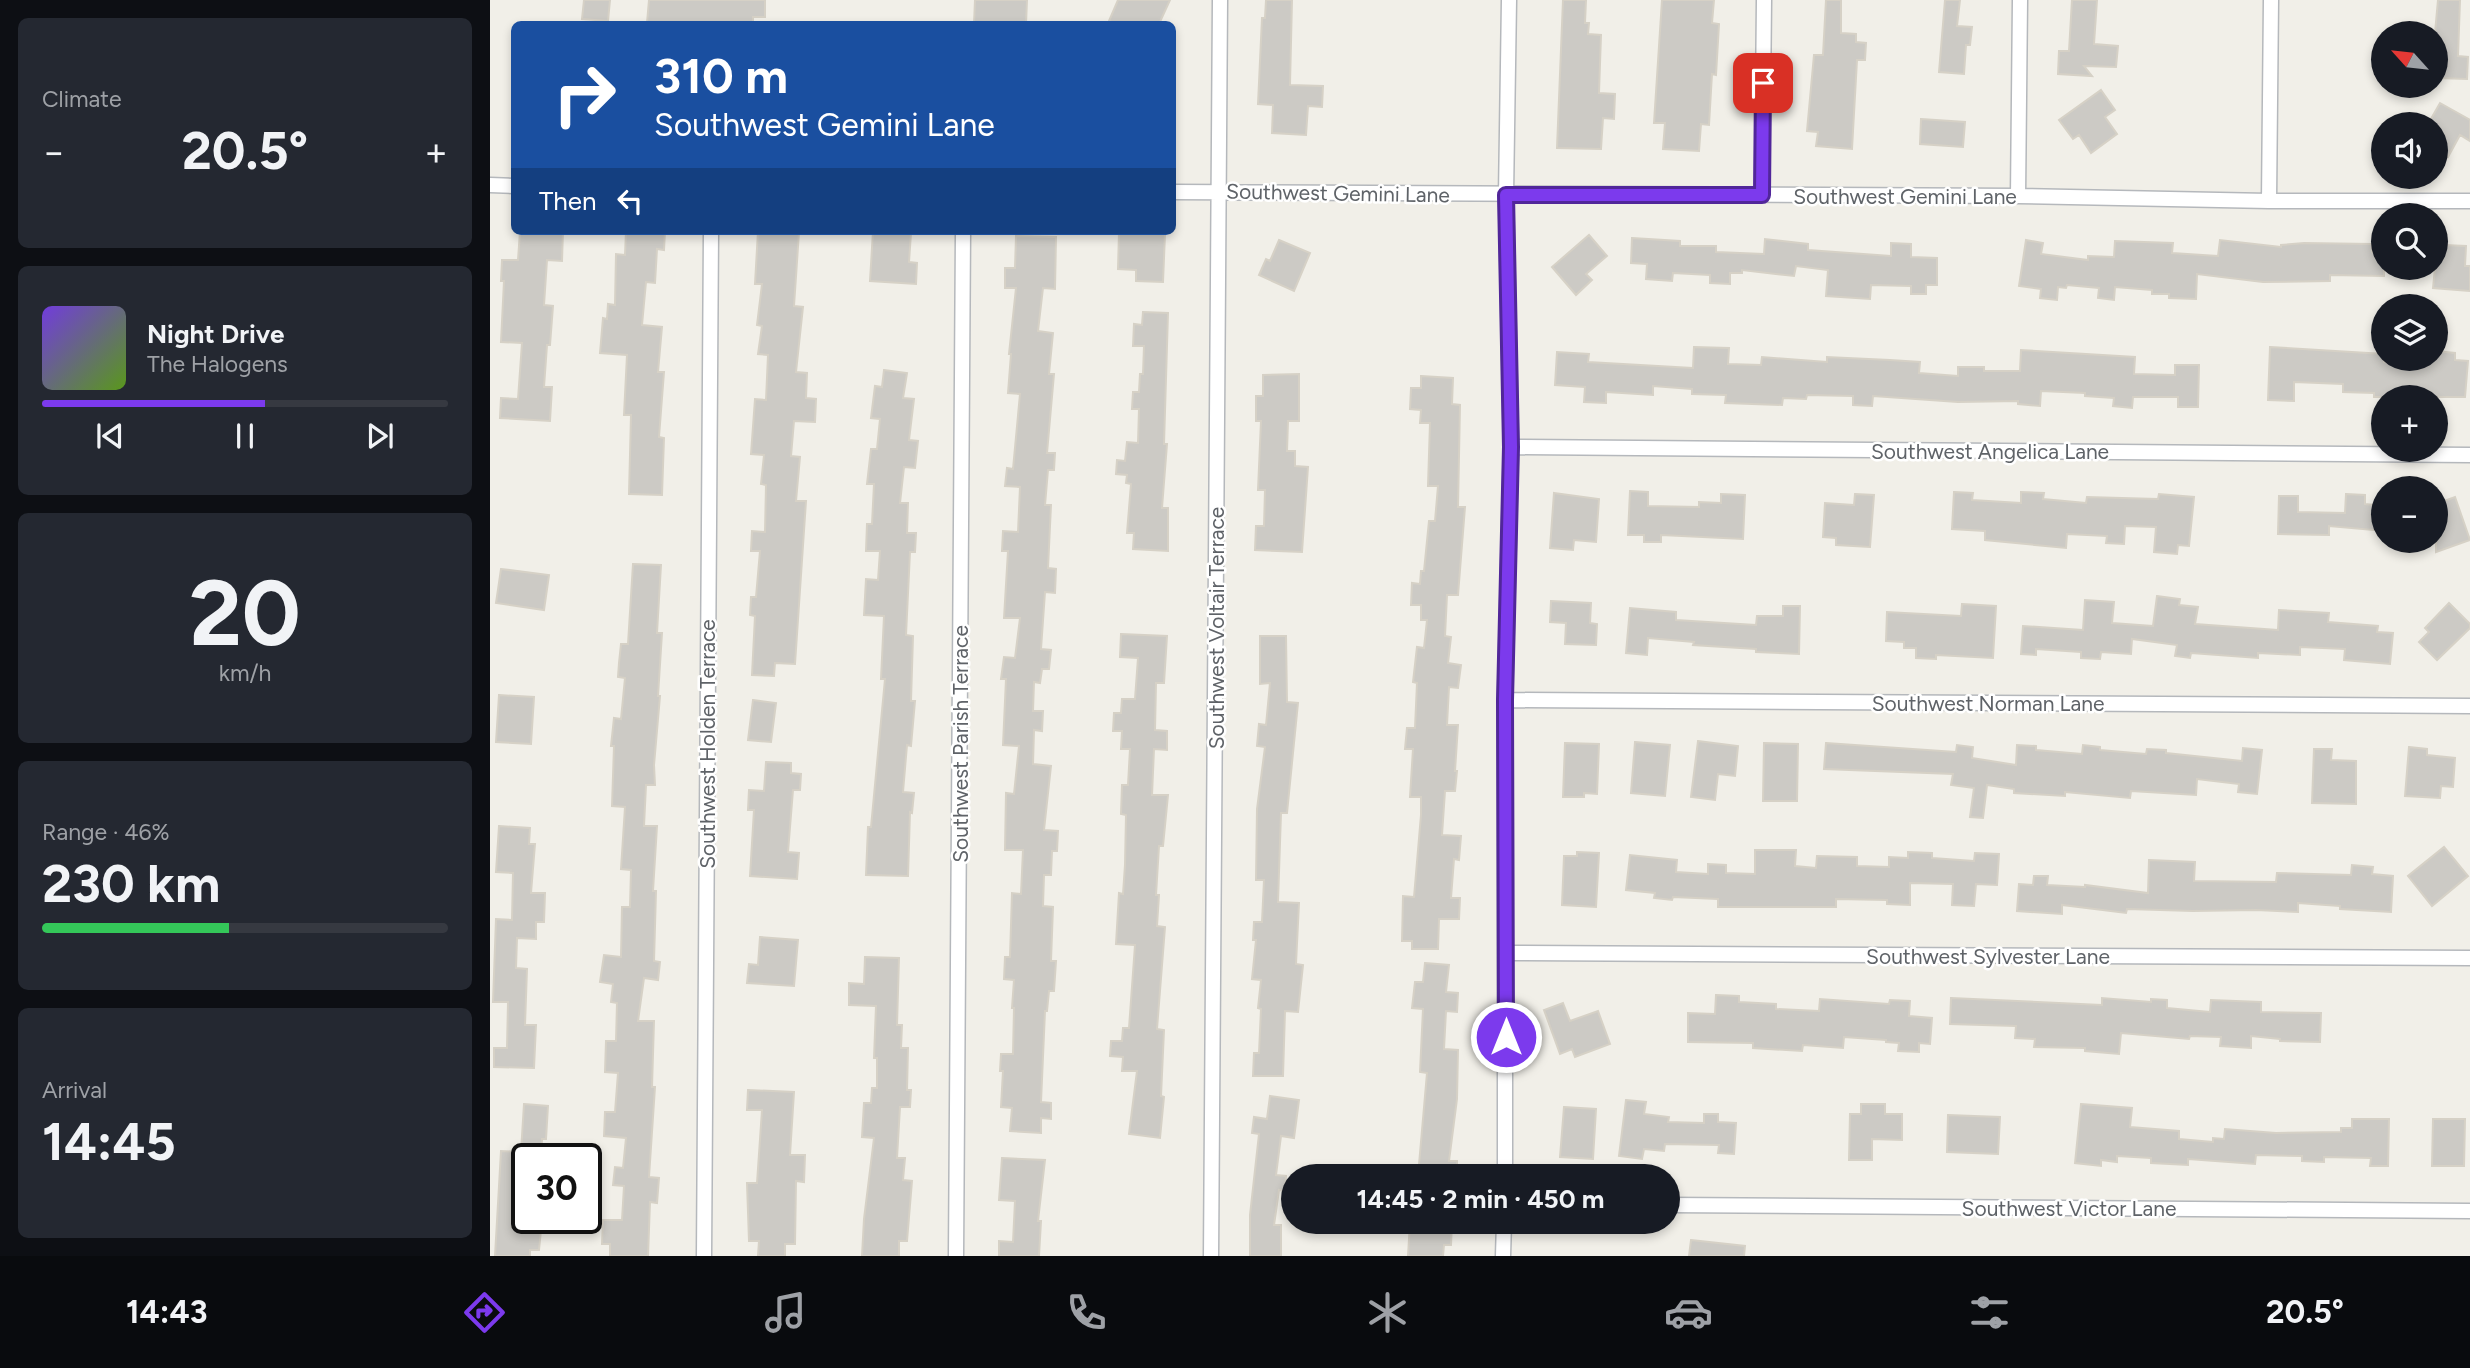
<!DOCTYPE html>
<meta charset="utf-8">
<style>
:root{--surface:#171b24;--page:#242831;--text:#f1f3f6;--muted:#9ea1a6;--line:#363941;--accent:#7c3aed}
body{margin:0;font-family:Figtree,sans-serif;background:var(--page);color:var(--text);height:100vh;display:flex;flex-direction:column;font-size:26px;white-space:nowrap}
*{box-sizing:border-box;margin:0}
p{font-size:23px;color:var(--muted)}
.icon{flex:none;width:38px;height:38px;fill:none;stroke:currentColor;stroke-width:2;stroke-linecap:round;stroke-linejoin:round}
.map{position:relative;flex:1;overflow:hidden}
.side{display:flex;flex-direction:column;gap:18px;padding:18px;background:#0d0f14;width:490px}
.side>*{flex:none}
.guide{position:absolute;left:21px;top:21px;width:665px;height:214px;border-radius:10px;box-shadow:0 4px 10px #0003;background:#1a4fa0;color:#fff;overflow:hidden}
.needle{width:46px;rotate:297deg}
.buttons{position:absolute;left:1881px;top:21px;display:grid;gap:14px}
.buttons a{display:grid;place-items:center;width:77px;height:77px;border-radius:50%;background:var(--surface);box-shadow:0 4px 10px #0003;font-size:35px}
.speed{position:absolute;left:21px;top:1143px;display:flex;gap:14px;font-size:35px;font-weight:700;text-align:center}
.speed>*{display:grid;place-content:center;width:91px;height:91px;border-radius:50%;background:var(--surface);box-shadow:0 4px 10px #0003;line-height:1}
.speed .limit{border:4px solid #111;border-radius:10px;background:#fff;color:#111}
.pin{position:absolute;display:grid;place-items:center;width:60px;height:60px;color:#fff;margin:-30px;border-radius:14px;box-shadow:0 4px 10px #0006}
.me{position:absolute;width:77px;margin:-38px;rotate:0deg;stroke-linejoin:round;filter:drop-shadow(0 0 5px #0008)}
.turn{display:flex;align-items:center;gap:24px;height:147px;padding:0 28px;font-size:32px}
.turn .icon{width:91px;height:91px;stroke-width:2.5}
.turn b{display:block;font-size:49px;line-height:60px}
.then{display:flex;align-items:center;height:66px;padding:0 28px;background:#0003;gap:14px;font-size:26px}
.big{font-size:52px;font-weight:700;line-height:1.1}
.side .tile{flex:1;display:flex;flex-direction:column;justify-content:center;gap:10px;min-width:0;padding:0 24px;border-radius:10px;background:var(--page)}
.side .dial{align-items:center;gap:0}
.dial b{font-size:91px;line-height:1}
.song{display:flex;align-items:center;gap:21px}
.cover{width:84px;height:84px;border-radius:10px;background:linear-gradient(135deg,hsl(260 70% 55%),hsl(90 70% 35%))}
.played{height:7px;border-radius:4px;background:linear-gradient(90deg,var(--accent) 55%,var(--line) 55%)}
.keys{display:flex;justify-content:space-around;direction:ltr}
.heat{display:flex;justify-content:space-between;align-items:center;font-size:38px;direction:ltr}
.charge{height:10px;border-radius:5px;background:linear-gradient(90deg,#34c759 46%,var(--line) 0)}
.trip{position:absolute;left:791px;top:1164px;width:399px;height:70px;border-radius:35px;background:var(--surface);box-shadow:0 4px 10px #0003;font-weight:700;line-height:70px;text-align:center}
.menu{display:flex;height:112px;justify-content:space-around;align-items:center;background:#090b0e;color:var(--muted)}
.menu .icon{width:49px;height:49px}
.menu .selected{color:var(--accent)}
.menu b{font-size:32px;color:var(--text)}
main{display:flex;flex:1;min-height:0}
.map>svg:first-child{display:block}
.building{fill:#cccac5;stroke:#d6d1c6;stroke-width:2}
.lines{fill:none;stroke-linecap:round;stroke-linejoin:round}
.minor-casing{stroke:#b5b8bc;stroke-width:17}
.minor{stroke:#fff;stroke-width:14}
.route-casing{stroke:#51269a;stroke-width:18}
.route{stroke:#7c3aed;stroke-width:12}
.labels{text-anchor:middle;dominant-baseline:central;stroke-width:5;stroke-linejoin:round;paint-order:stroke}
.street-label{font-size:21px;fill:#5f6368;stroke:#fff}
</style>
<main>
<section class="side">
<div class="tile"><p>Climate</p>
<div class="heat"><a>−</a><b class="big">20.5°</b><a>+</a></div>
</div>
<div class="tile">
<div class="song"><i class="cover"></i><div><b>Night Drive</b><p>The Halogens</p></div></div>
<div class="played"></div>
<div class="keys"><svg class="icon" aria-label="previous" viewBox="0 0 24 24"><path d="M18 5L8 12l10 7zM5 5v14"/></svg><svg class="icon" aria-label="pause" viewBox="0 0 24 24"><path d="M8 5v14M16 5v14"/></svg><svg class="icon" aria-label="next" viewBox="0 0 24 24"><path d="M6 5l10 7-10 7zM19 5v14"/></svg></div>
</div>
<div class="tile dial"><b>20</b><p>km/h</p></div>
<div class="tile"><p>Range · 46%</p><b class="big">230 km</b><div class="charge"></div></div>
<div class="tile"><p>Arrival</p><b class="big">14:45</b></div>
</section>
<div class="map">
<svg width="1980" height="1256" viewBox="0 0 1980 1256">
<rect width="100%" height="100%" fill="#f1efe8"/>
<path class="building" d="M94,0H120L118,21L92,19Z
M159,0H275V17H263V24L157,23Z
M485,0H537L536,24H484Z
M628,0H680L669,24H628L619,21Z
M776,0H802L800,85L833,86L832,107L818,106L816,135L782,133L783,105L768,104L772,18H775Z
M1073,0H1096L1095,23H1099L1098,34L1111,35L1109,93L1125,94L1124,119L1113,118L1111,149L1067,148Z
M1172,0H1224L1222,23L1229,24L1226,75L1222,74L1219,125L1211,124L1209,151L1173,149L1175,123H1164Z
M1336,0H1351V33L1366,34V42L1376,43L1375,60H1367L1362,149L1326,146L1328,132L1317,131L1324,55H1333Z
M1455,0H1470L1467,26L1482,27L1480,45H1476L1474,74L1449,72Z
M1582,0H1607L1604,44L1628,46L1626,67L1594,66L1602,76L1568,74L1569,51H1579Z
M1948,0H1970L1968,56L1978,57L1977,79L1946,78L1945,33Z
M1611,90L1625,110L1615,117L1627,134L1601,153L1589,135L1583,139L1569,120Z
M1950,103L1980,120V141L1970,135L1958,157L1946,150V124H1938Z
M1431,119L1475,122L1473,147L1430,144Z
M30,231H73L72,261L57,260L54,305L63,306L60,345H57L54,387H62L60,421L10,418L11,398L28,399L32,343L11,342L14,281H11L12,260H28Z
M136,231H175L174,250L167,249L165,283L156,282L152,325L172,327L168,372H174L169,437L174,438L172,495L139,494L141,415H134L137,355L110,353L113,318L117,319L118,304L125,305L126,254L135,255Z
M268,231L309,232L304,306L313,307L306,372L317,373L316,398L326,399L325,422L304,421L301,456L310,457L306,501H316L305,664L285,663L284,676L262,675L265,616L260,615L261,597H266L270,551H261L262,531L275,532L276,485L271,484L274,455L261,454L265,399L276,400L278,355L268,354L272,326L267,325L272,284H265Z
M383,231L421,233L419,262L427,263L426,284L380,281Z
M629,232L675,234L673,282L646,281V270L628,269Z
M1099,235L1117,256L1096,274L1102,280L1086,295L1062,267Z
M526,236L566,237L565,289L553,288L548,331L563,333L559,374H564L557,453H565L564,470H558L555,505H561L558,568L566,569L565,593L555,592L551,649L561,650L559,669H552L550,683L544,682L543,711H553L552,731L544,730L543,764L561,766L554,830L568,831L567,851H562L561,875H554L553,906L563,907L561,961H566L564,991H559L557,1011H555L551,1102L561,1103V1119L551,1118V1133L520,1131L522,1108L511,1107L513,1071H510L511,1054H523L524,1008H522L524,980L514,979L515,957H520L522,893L531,894L533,850H515L516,793L524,794L529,746L513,745L516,679H511L514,657L525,658L530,618H514L518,551H512L513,531L528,532L530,487L515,486L517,468L523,469L530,394L518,393L521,354H519L526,288H515V268H525Z
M1142,238L1190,241V246H1226V252L1274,254L1275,239L1318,244V250L1401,256V243L1421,244V257L1447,258V285H1436V294H1421V286L1381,285L1380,299L1336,296L1338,270L1306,266L1304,276L1252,270V273H1240V284L1220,283V275L1183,273L1182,281L1156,279L1157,264L1141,263Z
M789,240L820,253L804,291L769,275L776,259L780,261Z
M1536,240L1553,243L1551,254L1598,260V256L1624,257L1625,241L1683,243L1682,253L1728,256L1730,240L1791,247V245L1814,243L1882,244V252H1894V276L1840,275V281L1773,282L1707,274L1706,299L1679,298V294H1662V290L1625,287L1624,300L1608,298L1609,288L1577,285L1576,288L1568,287L1567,300L1550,298L1551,289L1529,286Z
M1954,245L1976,246L1975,266H1980V291L1943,288L1946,258L1953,259Z
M653,312L678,313L674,444H677L672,508H678V551L643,549L644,533H637L641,484L636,483L637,475L626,474L627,460L635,461L637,442L648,443L649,409H642L643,392H649L650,374H653L654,346H643L644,324L652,325Z
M1204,347L1239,348L1238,364L1271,365L1272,357L1337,362V357L1400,360L1430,362L1429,373L1468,376V367H1494V371H1530L1531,350L1645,357L1644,374L1685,375V365H1709L1708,407H1688V397H1643L1642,408L1623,406L1624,398L1595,396V393L1551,391L1550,406L1528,404V401L1468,402L1383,396L1382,406L1363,405V396L1317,395L1316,399L1293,398L1292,405L1235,403L1236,395L1202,394V389L1163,386V395L1116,392V403L1094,402L1095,387L1065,385L1067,352L1099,354L1098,362L1203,368Z
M1780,347L1894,354V362L1923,363L1924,360L1946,359V351L1965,353V360L1978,361L1975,397H1884V393L1853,392V384L1804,382V401L1778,400Z
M394,370L417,373L413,398L424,399L419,440L428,441L425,468L414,467L410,503H418L417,533H426L425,552H420L416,635L423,636L421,701H425L421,746L417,745L413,792L424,793L422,813L420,812L418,876L376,875L378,827H381L395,679H391L394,616L374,615L376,579L388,580L390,551H376L377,524H382L384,484H377L381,449H387L390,419L381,418L385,386L392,387Z
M809,374V421H798L797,451H805V466L818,467L812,552L765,550L766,526H774L775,490H768L771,421H766V396H773V375Z
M931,376L963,378L962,404L970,405L968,507H975L968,595H957L955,636L961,637L958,663L971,665L968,688L959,687L957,725H968L965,771H967L965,791H955L952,835L971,836L969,860L964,859L961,898H970L969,919H949L948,949H922V941H912L913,896L924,897L931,815V797H920L923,749H915L917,728H925L927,683L923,682L927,647L934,648L937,620H931V605H921L922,583L930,584L931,571H934L939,521H945L948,486H938L940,423H930L931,410L920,409L921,388H931Z
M1140,491L1158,492V506L1209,507V502L1231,503V494L1255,495L1253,539L1171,535V542H1154V535H1138Z
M1464,492L1483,493L1482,500L1531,503V492L1554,493L1553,499L1596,503L1597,497L1668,499L1669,494L1704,497L1699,546L1688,545L1687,554L1664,552L1666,527L1635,526L1634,544L1616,543L1617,536L1577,534L1576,548L1495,540V531L1462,529Z
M1064,493L1109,499L1106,542L1084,540L1083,550L1060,548Z
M1365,494L1384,495L1380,547L1346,545V538L1333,537L1335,503L1364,505Z
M1856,494L1875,495V504L1894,506V531L1839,526V535L1788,534L1789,496H1808V512L1855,513Z
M1965,497L1980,540L1946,552V504Z
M143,564L171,565L167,633H172L168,696H170L164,765L165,785H156L154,826H167L163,891H166L164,961L170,962L168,980L154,978L148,1021H164L162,1087H165L159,1177L169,1178L167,1203L160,1202L158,1256H120V1244H112L113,1220H132L134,1186L123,1185L125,1167L133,1168L136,1138L114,1136L115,1112H125L128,1073L115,1072L116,1041H126L127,1003L121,1002L123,984L110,982L114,955L131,957L132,907H140L141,870L131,869L135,807L122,806L124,746H121L124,718L131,719L135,678L128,677L129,663L131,644H138Z
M11,569L59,575L54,610L6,603Z
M1667,596L1690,599L1689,605L1708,607L1705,624L1788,630L1789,610L1839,613L1838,622L1888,626L1887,632L1903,633L1900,664L1854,660L1855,649L1810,647V655L1768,653V658L1701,653L1700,658L1685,656L1687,645L1642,639L1641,654L1611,652L1610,659L1591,658V652L1546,649V655L1531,654L1533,626L1593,630L1595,600L1624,602L1622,623L1663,626Z
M1061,601L1101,603L1100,623L1107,624L1106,645L1075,644L1076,623L1060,622Z
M1959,603L1980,624V628L1947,660L1929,642L1939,632L1935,628Z
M1472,604L1506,606L1503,658L1446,655V659L1426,658V648H1414V642L1396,641L1397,612L1471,616Z
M1293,606H1310L1309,654L1266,652V649L1203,645L1204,642L1158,638L1157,655L1136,653L1140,608L1186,612V620L1266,625L1267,616H1293Z
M631,634L677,636L674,683H666L665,730L677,731V750L664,749L662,795H678L673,846H669L666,895H669L667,926L675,927L667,1029L674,1030L671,1096L674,1097L670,1138L639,1134L647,1071H632L633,1057L620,1056L621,1041H632L633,1028H639L645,945L626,944L629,893L633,894L635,865L636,815L631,814L632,785H638L640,749H631L632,731H623L624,713H631L632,699H645L648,658L630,657Z
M770,636H796L797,702L808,703L797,813H791L788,902L809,903L806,964L813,965L808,1012L795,1011L793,1076H763L764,1053H769L771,1009L768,1008L771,980L762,979L766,940H763L764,922H772L774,880H766L767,809L775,747L767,746L769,724L776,725L780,683L770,684Z
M9,695L44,697L41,744L6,742Z
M263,700L286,703L281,742L258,740Z
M1208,741L1248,746L1245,776L1228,774L1225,800L1201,797Z
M1145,742L1180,745L1175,796L1141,793Z
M1075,743L1109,744L1107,794L1094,793V797H1073Z
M1274,743L1308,744L1307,801H1273Z
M1336,743L1466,752L1467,745L1483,747L1482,758L1526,765L1527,745L1546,746V750L1592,754L1593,745L1610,747V750L1656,754L1657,749L1676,750V753L1752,761L1753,748L1772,750L1767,794L1748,792L1749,784L1707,779L1706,795L1641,791L1640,798L1575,792V796L1524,793V789L1497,785L1493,818L1480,817L1484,788L1461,785L1463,774L1334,769Z
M1919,747L1937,749V755L1965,758L1963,787L1951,786L1950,798L1915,796Z
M1824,749H1842L1841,760L1866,761V804L1822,803Z
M276,762L301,763V773L311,774L310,790H303L298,852L309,853L307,879L260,876L264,810H258L259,790L274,791Z
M9,826L40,828L39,844H45L41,893H55L54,922H46V939L27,938L26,968L37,969L35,1025H46L44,1068L4,1067V1048H17L18,1002H3L6,919L22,920L23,873L6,872Z
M1954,847L1978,876L1942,906L1918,876Z
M1265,850H1306L1305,866L1326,868L1327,856L1367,857V866L1399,867V857L1418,858V852L1442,853V858L1484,861L1485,853L1509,854L1507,885L1486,884L1484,906L1462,905L1463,884L1420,883V905L1397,904V900L1346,899V907H1228V899L1183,897L1182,900L1164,898L1165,893L1136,890L1140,855L1187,860L1186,872L1218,874V864L1236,865V873L1265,874Z
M1087,852L1109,853L1106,907L1072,905L1074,856H1087Z
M1659,860L1705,862L1704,881L1786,882L1787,873L1861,875L1862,865L1883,867L1882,874L1903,876L1901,912L1850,909V906L1808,903V912L1766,910L1703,911L1637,909L1636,913L1572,905V914L1527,911L1529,884L1543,885L1544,876H1558L1557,885L1595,887V885L1658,893Z
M270,937L308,940L304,986L257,983L259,964L268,965Z
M375,957L409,958L407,1025H412L411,1048H418L417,1090H421L420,1107H410L407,1158H415L413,1180L422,1181L417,1241H409V1256H372L374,1219L384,1138L372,1137L374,1103H381L382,1088H387V1058H384L386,1006L359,1005V983L374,984Z
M935,963L959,965L956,992L968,993L967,1012L956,1011L954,1049L968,1050L967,1099L959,1161H967V1176H928L937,1073L930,1072L933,1009L922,1008L925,982H933Z
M1226,995L1249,996V1002L1286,1004V1009L1329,1011L1330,999L1399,1004L1400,1000L1420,1001L1419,1016L1442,1018L1440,1044L1429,1043V1052L1408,1051L1409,1043L1396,1042V1040L1354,1037L1353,1048L1313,1045L1312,1051L1263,1048V1043L1198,1042V1013L1225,1014Z
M1461,998L1612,1005V998L1661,1002V999L1677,1000V1008L1720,1012L1721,1000L1771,1002V1012L1831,1013L1830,1042L1790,1041V1039L1761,1036V1048L1730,1046L1731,1037L1700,1036L1699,1039L1631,1033L1629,1054L1595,1051V1048L1544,1047L1545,1039L1525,1038L1526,1026L1460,1024Z
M1073,1003L1080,1021L1108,1011L1120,1044L1085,1057L1082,1049L1070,1054L1054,1010Z
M258,1090L304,1092L300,1155H315L314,1182L306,1181L305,1244H295V1256H268L269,1241H259L257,1183H267L272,1110H257Z
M780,1096L809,1100L804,1138L791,1136L786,1175L796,1176L795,1191L789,1190L784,1225H791V1256H760V1215L769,1134L762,1133L764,1117L777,1119Z
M1136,1100L1156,1102L1154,1114L1179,1117L1178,1122L1214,1123V1114H1228V1122L1246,1123L1244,1154L1228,1153L1229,1145L1175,1144L1174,1151L1154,1149L1152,1159L1129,1156Z
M34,1104L58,1106L56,1139H52L51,1158H37V1219L52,1220L49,1250H40V1256H5L11,1151L31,1152Z
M1371,1104H1395V1114H1412V1140L1382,1139V1160H1359L1360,1114H1371Z
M1591,1104L1642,1108L1640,1127L1689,1131V1139L1723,1142V1138L1734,1139L1735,1129L1786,1133L1851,1132V1128H1862V1119H1899L1898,1166H1880L1881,1158L1834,1157V1162L1812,1161V1156L1766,1155L1765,1164L1698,1159V1165L1661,1163V1158L1627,1156V1162L1611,1160V1166L1585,1163Z
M1074,1107L1106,1109L1103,1159L1070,1157Z
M1458,1115L1510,1117L1508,1154L1457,1152Z
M1943,1119H1975L1974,1166H1942Z
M512,1158L555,1160L548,1221H551L549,1256H509V1241L523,1242L525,1201L509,1200Z
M920,1222L962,1223L961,1245H954L953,1256H918Z
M1201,1240L1255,1246L1254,1256H1199Z"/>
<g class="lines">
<defs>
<path id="minor" d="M0,185L24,186
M682,192L1528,196L1779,201H1980
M1272,195L1274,0
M1528,196L1530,0
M1779,201L1781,0
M1021,447L1980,455
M1015,700L1980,706
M1016,953L1980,958
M1015,1176V700L1021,447L1016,195L1019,0
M1178,1205L1980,1211
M214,1256L221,231
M466,1256L473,231
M721,1256L730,0
M1013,1256L1014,1222"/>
</defs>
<use href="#minor" class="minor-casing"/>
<use href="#minor" class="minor"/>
</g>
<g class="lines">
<defs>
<path id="route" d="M1016,1037L1015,700L1021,447L1016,195H1272L1273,83"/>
</defs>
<use href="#route" class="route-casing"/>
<use href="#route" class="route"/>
</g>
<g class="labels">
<g class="street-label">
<text transform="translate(848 193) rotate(1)">Southwest Gemini Lane</text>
<text x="1415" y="196">Southwest Gemini Lane</text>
<text x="1500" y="451">Southwest Angelica Lane</text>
<text transform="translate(726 628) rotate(-90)">Southwest Voltair Terrace</text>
<text x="1498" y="703">Southwest Norman Lane</text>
<text transform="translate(217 744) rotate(-90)">Southwest Holden Terrace</text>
<text transform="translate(470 744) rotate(-90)">Southwest Parish Terrace</text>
<text x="1498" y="956">Southwest Sylvester Lane</text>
<text x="1579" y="1208">Southwest Victor Lane</text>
</g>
</g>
</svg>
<div class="buttons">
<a><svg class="needle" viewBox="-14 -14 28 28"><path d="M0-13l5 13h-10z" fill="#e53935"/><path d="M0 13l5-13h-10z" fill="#9ea1a6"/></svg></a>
<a><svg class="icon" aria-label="sound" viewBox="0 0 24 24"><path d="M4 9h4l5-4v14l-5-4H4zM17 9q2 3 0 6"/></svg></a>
<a><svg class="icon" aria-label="search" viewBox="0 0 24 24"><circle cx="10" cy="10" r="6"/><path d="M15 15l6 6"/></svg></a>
<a><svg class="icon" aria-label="layers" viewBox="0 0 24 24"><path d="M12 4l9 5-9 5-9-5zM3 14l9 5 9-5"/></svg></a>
<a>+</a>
<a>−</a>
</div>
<div class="speed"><div class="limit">30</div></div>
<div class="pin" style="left:1273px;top:83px;background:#d93025"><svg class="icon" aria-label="arrive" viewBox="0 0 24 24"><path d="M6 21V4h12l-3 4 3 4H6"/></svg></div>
<svg class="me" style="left:1016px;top:1037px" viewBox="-20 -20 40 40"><circle r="17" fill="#7c3aed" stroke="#fff" stroke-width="3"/><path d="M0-11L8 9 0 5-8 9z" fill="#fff"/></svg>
<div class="trip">14:45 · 2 min · 450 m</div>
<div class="guide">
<div class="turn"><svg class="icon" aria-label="right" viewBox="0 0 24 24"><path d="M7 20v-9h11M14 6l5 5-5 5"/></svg><div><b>310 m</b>Southwest Gemini Lane</div></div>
<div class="then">Then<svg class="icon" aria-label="left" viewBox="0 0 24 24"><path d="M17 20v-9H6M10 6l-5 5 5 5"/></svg></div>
</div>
</div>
</main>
<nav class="menu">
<b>14:43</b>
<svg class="icon selected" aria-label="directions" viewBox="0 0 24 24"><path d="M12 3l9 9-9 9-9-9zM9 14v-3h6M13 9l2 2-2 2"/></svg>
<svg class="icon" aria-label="music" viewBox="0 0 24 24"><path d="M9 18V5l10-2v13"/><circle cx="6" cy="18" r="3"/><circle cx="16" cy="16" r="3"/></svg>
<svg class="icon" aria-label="phone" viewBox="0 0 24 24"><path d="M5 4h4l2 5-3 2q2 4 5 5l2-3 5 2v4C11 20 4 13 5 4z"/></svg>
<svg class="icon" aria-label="climate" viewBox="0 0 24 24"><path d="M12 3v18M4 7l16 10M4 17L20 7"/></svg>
<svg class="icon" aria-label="car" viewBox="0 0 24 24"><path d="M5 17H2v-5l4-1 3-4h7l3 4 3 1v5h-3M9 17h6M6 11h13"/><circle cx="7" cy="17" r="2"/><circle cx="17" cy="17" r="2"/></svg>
<svg class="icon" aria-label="filters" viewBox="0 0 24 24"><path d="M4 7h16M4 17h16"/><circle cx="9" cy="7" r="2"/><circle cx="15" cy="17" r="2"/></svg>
<b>20.5°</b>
</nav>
